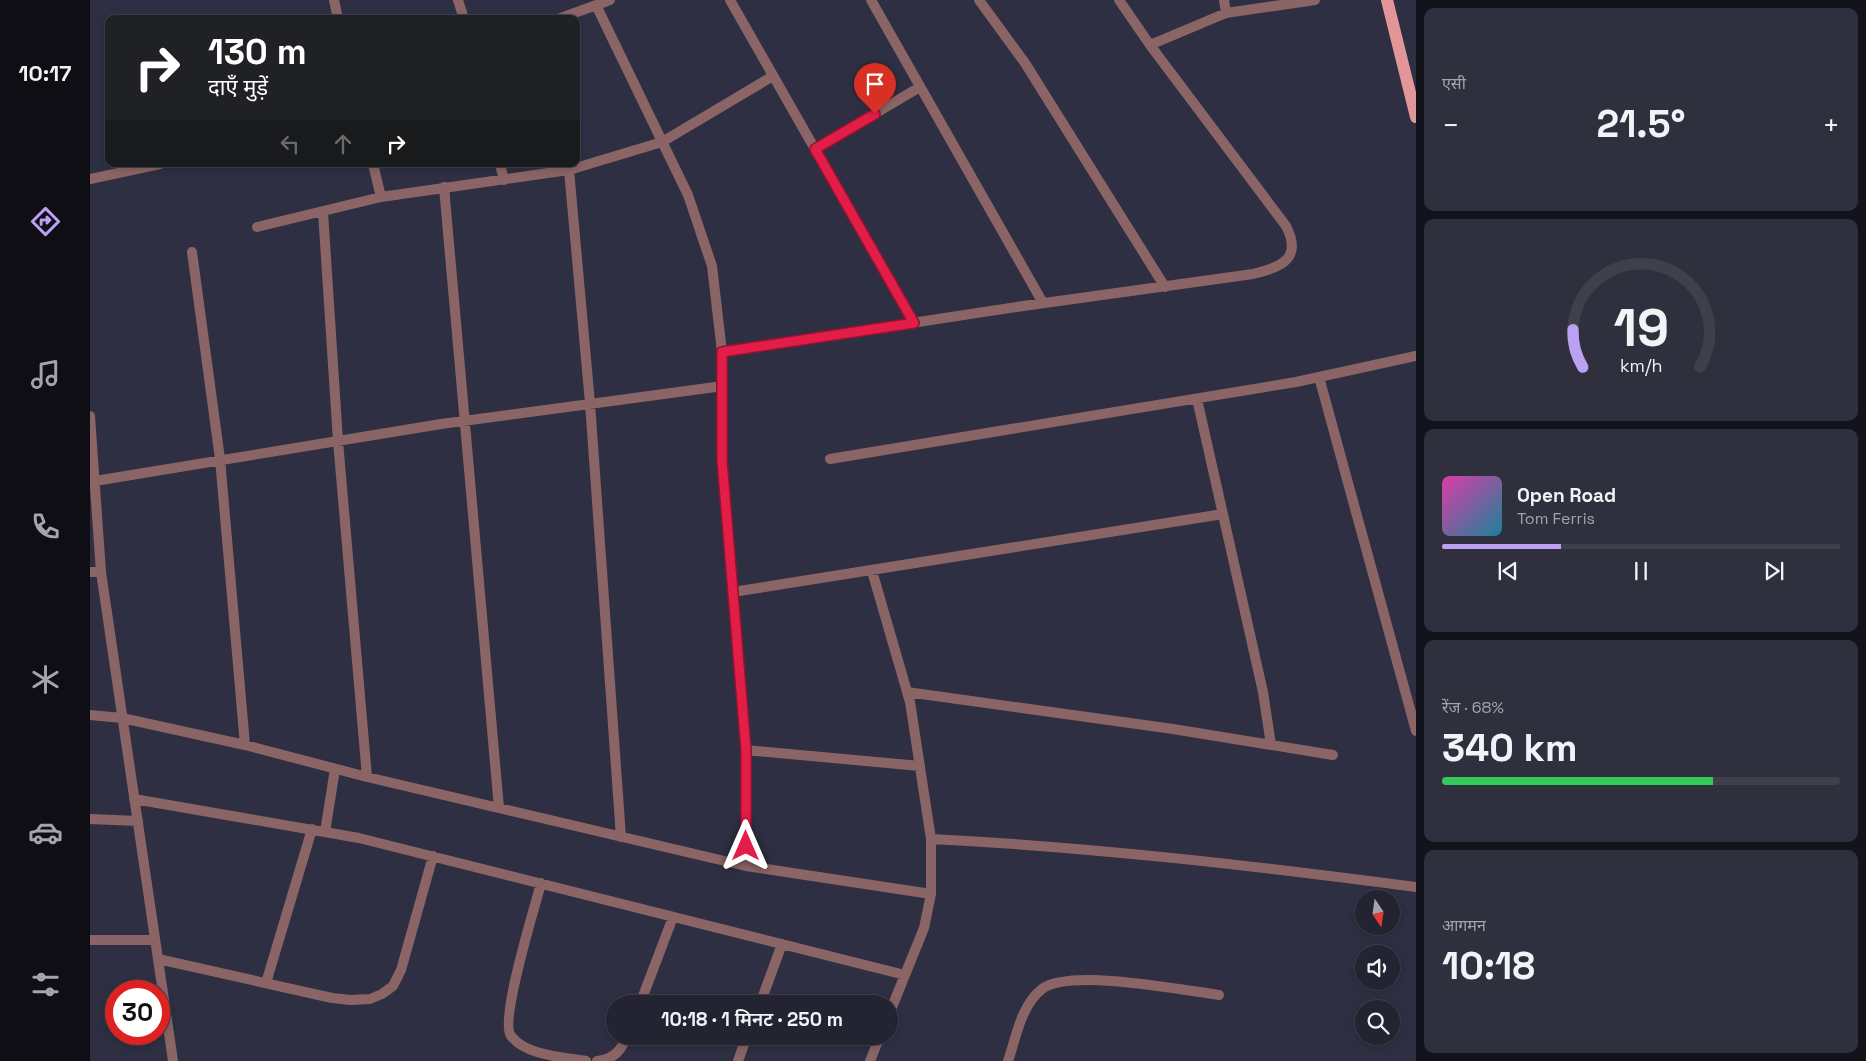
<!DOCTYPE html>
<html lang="hi">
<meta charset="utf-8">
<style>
:root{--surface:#232332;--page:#2f2f3e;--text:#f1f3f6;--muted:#a3a4ac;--line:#40404d;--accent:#bca0f2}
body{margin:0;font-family:"Space Grotesk","Noto Sans Devanagari",sans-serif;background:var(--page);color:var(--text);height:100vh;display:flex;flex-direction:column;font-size:19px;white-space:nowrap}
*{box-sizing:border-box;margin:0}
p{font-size:16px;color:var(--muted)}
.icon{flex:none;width:28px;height:28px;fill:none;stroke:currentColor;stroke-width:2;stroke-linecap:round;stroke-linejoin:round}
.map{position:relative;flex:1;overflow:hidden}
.side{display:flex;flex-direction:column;gap:8px;padding:8px;background:#13131c;width:450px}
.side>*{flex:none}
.banner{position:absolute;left:15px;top:15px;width:475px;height:152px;border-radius:10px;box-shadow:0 2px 8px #0003,0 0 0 1px var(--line);background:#202124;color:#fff;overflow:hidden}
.needle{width:32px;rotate:167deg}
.tools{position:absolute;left:1265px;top:890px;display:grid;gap:10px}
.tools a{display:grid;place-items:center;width:45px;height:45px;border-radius:50%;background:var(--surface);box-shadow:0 2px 8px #0003,0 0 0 1px var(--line);font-size:25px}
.speed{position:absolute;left:15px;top:980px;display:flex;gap:10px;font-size:25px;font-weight:700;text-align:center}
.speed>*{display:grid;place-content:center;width:65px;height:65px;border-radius:50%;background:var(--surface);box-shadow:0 2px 8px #0003,0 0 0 1px var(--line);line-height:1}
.speed .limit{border:8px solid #d22;background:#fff;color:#111}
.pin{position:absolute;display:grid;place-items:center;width:42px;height:42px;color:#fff;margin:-51px -21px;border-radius:50% 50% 50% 0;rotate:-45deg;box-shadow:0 0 5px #0007}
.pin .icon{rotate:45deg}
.me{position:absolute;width:55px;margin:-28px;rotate:0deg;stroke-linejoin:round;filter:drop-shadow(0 0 4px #0008)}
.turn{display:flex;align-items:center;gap:18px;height:105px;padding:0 20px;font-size:22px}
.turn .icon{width:65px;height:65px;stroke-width:2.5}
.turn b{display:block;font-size:35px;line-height:42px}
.lanes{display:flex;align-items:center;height:48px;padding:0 20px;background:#0003;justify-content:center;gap:25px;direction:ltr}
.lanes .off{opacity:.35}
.big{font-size:38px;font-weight:600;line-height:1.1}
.side .card{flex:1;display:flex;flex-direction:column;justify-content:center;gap:8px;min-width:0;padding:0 18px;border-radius:10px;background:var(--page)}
.side .dial{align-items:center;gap:0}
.dial svg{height:130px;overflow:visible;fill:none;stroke:var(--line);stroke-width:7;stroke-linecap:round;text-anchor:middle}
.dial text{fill:var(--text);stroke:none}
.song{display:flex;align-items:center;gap:15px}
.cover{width:60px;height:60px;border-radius:8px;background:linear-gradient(135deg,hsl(320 70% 55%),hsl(190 70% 35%))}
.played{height:5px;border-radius:2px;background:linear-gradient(90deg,var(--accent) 30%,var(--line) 30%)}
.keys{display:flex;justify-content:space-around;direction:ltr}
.heat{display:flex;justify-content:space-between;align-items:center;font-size:28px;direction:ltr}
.charge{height:8px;border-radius:4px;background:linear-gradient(90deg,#34c759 68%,var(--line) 0)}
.trip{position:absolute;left:516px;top:995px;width:292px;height:50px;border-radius:25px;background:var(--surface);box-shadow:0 2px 8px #0003,0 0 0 1px var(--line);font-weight:600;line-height:50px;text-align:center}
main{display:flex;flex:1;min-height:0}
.menu{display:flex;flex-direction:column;width:90px;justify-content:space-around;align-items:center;background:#0e0e14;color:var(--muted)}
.menu .icon{width:35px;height:35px}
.menu .current{color:var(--accent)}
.menu b{font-size:22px;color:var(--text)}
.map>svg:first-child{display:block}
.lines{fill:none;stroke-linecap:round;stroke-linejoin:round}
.minor{stroke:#8b6565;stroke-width:10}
.primary{stroke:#e39698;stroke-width:12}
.route-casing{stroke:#92132f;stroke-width:12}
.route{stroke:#e11d48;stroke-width:9}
</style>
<main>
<nav class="menu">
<b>10:17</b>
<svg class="icon current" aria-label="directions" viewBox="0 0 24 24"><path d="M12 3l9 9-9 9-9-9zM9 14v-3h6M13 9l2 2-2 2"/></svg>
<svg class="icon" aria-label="music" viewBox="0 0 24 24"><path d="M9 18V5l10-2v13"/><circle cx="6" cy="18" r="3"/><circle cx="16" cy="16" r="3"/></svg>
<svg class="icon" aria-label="phone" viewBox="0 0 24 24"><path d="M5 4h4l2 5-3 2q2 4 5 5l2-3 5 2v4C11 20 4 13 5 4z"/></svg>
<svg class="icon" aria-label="climate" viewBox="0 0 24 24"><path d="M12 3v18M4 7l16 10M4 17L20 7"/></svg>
<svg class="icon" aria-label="car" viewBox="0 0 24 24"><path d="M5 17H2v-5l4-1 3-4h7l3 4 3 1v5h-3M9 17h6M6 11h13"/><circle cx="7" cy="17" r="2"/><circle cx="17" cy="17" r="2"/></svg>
<svg class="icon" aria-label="filters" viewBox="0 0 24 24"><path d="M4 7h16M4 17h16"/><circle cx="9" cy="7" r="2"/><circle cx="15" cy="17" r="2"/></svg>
</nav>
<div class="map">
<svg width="1326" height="1061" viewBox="0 0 1326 1061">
<rect width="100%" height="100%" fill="#2f2f43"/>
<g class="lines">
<path class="minor" d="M244,0L248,19
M368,0L374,19
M640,0L824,323
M781,0L953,303
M889,0L935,63L1075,287
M1134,0L1136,13
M506,5L598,195L622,266L632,352V460L656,750V866
M468,19L520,0
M1060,45L1136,13L1225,0
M725,149L830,87
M283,164L291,197
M410,164L414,180
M479,170L500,403L531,837
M0,179L70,164
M354,187L409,808
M233,212L248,441L277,777
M167,227L291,197L479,170L572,142L683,76
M102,252L130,459L155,745
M632,352L933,306L1163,274C1191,267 1213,259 1196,226L1060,45L1029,0
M1229,377L1326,731
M1107,399L1173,692L1181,745
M0,416L11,572L83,1061
M740,459L1206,382L1326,356
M5,481L351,424L633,386
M782,571L820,702L841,839V894L834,928L800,1012
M0,572H11
M643,592L1133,514
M817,692L1083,729L1243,755
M0,715L32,718L155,745L277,777L656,866L841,894
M656,750L830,766
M44,799L269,838L815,975
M0,819L48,821
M235,832L245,769
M841,839C1004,847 1165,866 1326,887
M451,883C445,907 409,1021 421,1036C437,1056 473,1057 496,1061
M0,940H65
M68,959L242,998L261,1000L280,999L292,994L303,986L311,970L343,856
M176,983L222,829
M550,1004L583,917
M670,1004L692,944
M507,1061C523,1060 532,1050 537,1036
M648,1061L657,1036
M780,1061L790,1036
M918,1061C926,1038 931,1005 952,989C980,968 1092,990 1129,995"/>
<path class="primary" d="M1297,0L1326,117"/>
</g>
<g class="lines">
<defs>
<path id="route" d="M656,846V750L632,460V352L824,323L725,149L785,114"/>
</defs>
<use href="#route" class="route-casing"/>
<use href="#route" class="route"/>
</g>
</svg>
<div class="tools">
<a><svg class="needle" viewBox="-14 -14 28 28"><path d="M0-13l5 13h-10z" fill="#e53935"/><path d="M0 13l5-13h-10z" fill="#a3a4ac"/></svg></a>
<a><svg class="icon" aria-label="sound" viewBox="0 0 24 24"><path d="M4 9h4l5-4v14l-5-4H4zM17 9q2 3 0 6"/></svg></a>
<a><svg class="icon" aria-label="search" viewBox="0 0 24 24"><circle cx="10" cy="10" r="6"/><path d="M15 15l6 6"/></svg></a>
</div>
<div class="speed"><div class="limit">30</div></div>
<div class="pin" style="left:785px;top:114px;background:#d93025"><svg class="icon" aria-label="arrive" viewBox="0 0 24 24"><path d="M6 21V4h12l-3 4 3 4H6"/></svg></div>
<svg class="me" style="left:656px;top:846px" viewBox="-20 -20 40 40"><path d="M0-17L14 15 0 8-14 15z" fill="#e11d48" stroke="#fff" stroke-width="4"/></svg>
<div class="trip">10:18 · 1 मिनट · 250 m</div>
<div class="banner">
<div class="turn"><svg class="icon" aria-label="right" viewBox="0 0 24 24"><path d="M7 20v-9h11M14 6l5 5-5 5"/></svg><div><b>130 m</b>दाएँ मुड़ें</div></div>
<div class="lanes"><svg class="icon off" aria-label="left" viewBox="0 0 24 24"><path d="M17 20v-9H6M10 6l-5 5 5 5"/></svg><svg class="icon off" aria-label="ahead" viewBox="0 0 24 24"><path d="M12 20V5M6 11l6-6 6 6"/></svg><svg class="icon" aria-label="right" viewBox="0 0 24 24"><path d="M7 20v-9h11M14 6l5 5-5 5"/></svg></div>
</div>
</div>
<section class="side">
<div class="card"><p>एसी</p>
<div class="heat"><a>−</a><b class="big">21.5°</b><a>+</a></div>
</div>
<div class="card dial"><svg viewBox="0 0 100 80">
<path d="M14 69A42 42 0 1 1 86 69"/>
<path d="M14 69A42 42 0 0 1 8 46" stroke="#bca0f2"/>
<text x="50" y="56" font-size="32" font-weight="700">19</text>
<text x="50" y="72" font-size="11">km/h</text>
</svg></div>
<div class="card">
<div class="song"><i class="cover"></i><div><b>Open Road</b><p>Tom Ferris</p></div></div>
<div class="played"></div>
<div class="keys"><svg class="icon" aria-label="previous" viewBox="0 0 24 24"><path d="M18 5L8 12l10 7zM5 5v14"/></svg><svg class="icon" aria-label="pause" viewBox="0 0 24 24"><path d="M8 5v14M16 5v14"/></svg><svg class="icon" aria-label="next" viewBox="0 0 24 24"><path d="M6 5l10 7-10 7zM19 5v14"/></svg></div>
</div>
<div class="card"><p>रेंज · 68%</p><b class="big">340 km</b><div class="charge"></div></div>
<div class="card"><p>आगमन</p><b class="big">10:18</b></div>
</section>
</main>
